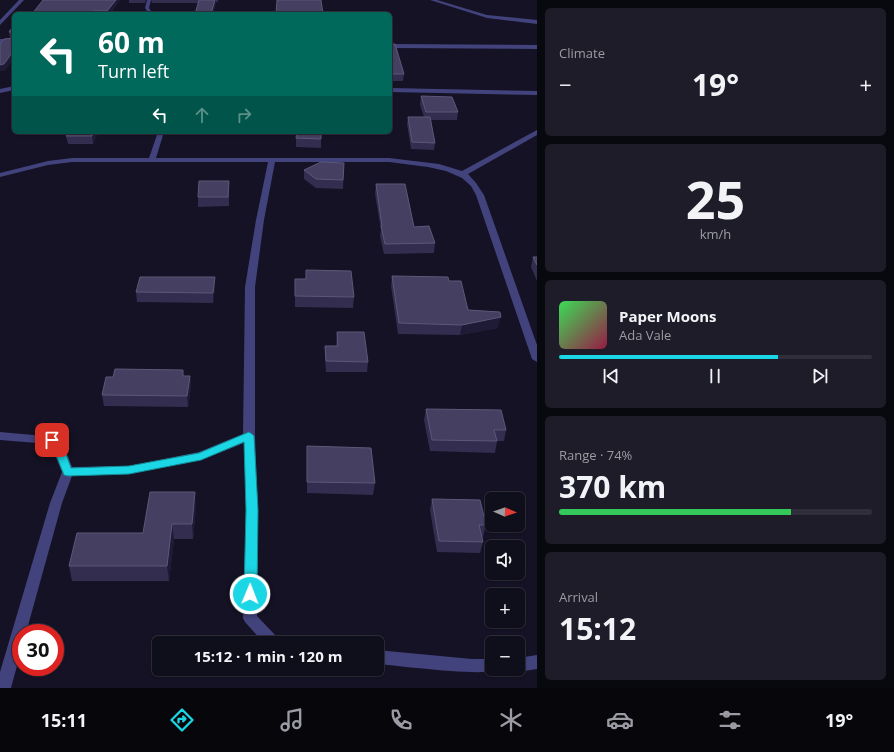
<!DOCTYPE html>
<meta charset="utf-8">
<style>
:root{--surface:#0f0e1b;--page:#1d1c28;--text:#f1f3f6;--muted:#9b9ca3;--line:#2f2e3a;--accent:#1bd6e4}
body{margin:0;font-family:"Open Sans",sans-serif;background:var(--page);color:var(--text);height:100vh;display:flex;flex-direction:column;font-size:15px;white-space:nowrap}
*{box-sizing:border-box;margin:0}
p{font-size:13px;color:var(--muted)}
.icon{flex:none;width:22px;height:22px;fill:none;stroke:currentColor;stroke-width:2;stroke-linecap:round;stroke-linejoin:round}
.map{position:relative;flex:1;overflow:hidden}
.details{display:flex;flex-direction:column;gap:8px;padding:8px;background:#08080f;width:357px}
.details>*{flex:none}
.hud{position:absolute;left:12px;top:12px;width:380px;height:122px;border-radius:6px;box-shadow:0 1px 3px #0004,0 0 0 1px var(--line);background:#00695c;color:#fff;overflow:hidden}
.needle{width:26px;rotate:92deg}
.tools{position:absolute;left:485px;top:492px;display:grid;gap:8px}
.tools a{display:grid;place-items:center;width:40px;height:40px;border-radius:6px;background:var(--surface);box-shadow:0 1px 3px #0004,0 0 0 1px var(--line);font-size:20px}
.speed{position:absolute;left:12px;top:624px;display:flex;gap:8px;font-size:20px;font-weight:700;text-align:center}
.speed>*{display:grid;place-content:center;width:52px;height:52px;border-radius:50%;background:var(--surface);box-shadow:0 1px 3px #0004,0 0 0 1px var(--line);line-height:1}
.speed .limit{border:6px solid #d22;background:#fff;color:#111}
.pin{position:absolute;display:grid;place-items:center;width:34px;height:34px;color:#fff;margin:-17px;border-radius:8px;box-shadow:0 2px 6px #0006}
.me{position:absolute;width:44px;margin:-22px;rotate:1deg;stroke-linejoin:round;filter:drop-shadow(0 0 3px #0008)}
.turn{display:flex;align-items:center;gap:14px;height:84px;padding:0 20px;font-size:18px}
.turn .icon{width:52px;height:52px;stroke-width:2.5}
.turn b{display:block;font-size:28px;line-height:34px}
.lanes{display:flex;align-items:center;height:38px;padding:0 20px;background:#0003;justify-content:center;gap:20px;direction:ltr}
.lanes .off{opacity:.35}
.big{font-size:30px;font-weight:700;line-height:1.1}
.details .card{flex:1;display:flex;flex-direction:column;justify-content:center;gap:6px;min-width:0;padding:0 14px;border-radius:6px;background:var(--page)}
.details .dial{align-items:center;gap:0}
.dial b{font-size:52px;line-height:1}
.song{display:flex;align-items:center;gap:12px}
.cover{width:48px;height:48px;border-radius:6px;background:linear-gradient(135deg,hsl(130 70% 55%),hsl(340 70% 35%))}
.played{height:4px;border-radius:2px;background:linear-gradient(90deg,var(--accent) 70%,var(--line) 70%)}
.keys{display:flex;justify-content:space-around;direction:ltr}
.heat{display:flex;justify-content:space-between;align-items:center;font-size:22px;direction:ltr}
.charge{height:6px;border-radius:3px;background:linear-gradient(90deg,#34c759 74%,var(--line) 0)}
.trip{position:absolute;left:152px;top:636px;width:232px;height:40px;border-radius:6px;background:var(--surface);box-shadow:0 1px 3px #0004,0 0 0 1px var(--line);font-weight:700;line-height:40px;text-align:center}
.tabs{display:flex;height:64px;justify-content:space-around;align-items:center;background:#06060b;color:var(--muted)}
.tabs .icon{width:28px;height:28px}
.tabs .active{color:var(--accent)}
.tabs b{font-size:18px;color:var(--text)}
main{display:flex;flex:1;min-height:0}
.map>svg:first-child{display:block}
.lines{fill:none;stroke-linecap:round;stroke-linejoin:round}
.minor{fill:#42427d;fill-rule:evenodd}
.wall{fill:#332d4f}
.shaded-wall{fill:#1f1a36}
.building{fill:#453f61;stroke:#5d5879}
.route{fill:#1bd6e4;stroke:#128b94}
</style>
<main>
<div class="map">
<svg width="537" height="688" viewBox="0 0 537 688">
<rect width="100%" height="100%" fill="#141224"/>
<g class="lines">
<path class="minor" d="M19,0H24L0,25V20Z
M147,0H151L149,8L153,14H149L145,8Z
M430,0H437L487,15L537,20V24L487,18Z
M0,39H14V43H0Z
M390,44L537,45V49L390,48Z
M14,86V90L0,93V89Z
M390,88L537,91V95L390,92Z
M537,130V135L468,174L476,183L484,195L537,345V362L532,359L476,195L471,186L462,178L446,171L428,167L389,162H275L264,220L255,287V436L258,511L257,616L276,636L285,638L287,643H264L245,622L243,618L246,511L244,443L201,460L129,474L72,476L62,503L26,633H21V651L11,688H0V672L50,503L62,472L55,455L49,444L0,440V432L56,437L67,454L72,467L129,466L199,452L243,434L245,287L256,220L268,162H72L48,165L0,177V173L48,161L72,158H149L158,132H164L156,158H389L439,164L462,171Z
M377,650L472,659H492V669H498C490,678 394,665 377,664Z
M537,655V669L518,672L513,670L518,669V658Z"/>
</g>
<path class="wall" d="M43,0H120L110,14H32Z
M129,0H146L145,3H129Z
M151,0H218V2H216L213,14H195L198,3H152Z
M14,25V58L5,70L0,71V44L14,38H10L9,32Z
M390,44L404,74L403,81H390Z
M421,96L458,112L457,120H431L435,143L434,150L411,149L407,124L408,117H424L420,105Z
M98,132L93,144H68L66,136Z
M321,132V148L296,147V138Z
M344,163L343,189L316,188L304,179V170Z
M229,181V206L198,207V197Z
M376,184L414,227L435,243L434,253L384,254L380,236L381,230L375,194Z
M533,257H537V281L531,267Z
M306,270L354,297L353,308L295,307V279H306Z
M392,276L449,281L468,310L498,328L460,335L398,334L391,286Z
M215,288L213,303L137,302L136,292Z
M337,332L368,362L367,372H326L325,357V346H336Z
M184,376H190L191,387L188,407L104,406L102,395Z
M426,409L506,430L504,441H497L495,453L430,451L424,420Z
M307,446L375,483L373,495L307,493Z
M432,499L486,525L483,537H482L483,542L480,553L437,552L430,510Z
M196,507L193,539H174L169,581H72L69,566L143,533Z"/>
<path class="shaded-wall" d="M116,0H120L110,14H108L107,11Z
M215,0H216V2L213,14H211Z
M14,50V58L5,70L0,71V65Z
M93,132H98L93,144L92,136Z
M215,277V288L213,303V293Z
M501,317L498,328L460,335L462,325Z
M190,376L191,387L188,407L187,396Z
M195,492L196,507L193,539L192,524Z
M172,524L174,539L169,581L167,566Z"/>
<path class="building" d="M43,0H116L107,11H94L93,14H32Z
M199,0H215L211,14H195Z
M277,0H321L323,14H276Z
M14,25V32H9Z
M14,32V50L4,64L0,65V44L4,39L14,38Z
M390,44H395L404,74H390Z
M421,96L452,97L458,112H426Z
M408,117H430L435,143L412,142Z
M68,132H93L92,136H66Z
M297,132H321V139L296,138Z
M321,162L344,163L343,180L316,179L304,170Z
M199,181H229L228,197H198Z
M376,184H405L414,227L429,226L435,243L385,244L381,226H382Z
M533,257H537V265Z
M306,270L351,271L354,297L295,296V279H306Z
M392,276L448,277L449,281H461L468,310L500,312L501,317L462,325L399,323Z
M140,277H215L213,293L136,292Z
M337,332H364L368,362L326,361L325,346H338Z
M115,369L183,370V376H190L187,396L102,395L106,377H113Z
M426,409L501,410L506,430H494L497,441L432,440Z
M307,446L371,448L375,483L307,482Z
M150,492H195L192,524H172L167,566H69L77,533H143Z
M432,499L480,500L486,525H479L483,542L439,541Z"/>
<path class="route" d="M249,432L252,434L254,436L258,510L257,594L255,598L250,599L246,598L244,594L246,510L244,442L201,460L129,474L68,476L64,475L56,455L46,440L48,437H55L66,454L71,468L129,466L199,453Z"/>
</svg>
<div class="tools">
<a><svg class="needle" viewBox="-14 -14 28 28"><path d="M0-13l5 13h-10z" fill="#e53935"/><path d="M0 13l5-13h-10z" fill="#9b9ca3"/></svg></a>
<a><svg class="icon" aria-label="sound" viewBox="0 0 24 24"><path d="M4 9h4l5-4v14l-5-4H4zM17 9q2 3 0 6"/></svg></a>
<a>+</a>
<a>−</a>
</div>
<div class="speed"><div class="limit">30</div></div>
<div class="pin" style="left:52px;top:440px;background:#d93025"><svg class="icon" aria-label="arrive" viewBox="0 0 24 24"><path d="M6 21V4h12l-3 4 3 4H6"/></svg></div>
<svg class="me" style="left:250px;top:594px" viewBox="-20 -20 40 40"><circle r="17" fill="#1bd6e4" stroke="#fff" stroke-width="3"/><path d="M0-11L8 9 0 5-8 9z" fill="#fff"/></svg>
<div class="trip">15:12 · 1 min · 120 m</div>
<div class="hud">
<div class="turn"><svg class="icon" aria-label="left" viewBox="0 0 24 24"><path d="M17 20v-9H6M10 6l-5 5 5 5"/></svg><div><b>60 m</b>Turn left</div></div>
<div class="lanes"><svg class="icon" aria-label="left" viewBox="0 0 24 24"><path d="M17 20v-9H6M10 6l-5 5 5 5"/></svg><svg class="icon off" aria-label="ahead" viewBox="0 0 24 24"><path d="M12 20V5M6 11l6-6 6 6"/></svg><svg class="icon off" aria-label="right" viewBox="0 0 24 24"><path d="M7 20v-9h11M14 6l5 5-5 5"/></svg></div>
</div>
</div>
<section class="details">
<div class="card"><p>Climate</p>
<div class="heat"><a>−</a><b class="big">19°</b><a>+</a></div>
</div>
<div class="card dial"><b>25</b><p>km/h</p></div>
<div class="card">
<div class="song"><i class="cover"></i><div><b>Paper Moons</b><p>Ada Vale</p></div></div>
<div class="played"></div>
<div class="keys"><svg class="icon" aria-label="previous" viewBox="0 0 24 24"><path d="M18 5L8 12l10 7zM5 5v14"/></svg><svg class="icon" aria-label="pause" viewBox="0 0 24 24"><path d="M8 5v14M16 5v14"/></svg><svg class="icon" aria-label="next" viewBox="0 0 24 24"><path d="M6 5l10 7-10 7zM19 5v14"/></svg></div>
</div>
<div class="card"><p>Range · 74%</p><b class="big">370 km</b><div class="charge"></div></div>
<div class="card"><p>Arrival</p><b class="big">15:12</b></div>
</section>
</main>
<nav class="tabs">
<b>15:11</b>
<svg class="icon active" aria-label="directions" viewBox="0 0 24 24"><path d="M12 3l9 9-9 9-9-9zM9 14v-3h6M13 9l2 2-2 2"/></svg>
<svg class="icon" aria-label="music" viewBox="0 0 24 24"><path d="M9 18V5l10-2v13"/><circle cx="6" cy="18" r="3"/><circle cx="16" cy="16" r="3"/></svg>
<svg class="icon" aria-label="phone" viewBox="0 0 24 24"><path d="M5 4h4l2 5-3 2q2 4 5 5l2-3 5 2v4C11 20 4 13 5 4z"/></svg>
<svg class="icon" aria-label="climate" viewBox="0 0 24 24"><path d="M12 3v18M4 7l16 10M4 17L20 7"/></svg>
<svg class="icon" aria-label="car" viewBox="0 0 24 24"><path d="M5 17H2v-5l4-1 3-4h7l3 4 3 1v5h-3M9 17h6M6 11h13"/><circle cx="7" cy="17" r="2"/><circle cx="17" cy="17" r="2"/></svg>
<svg class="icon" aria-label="filters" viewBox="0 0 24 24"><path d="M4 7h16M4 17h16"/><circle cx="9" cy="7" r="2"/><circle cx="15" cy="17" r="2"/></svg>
<b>19°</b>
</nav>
